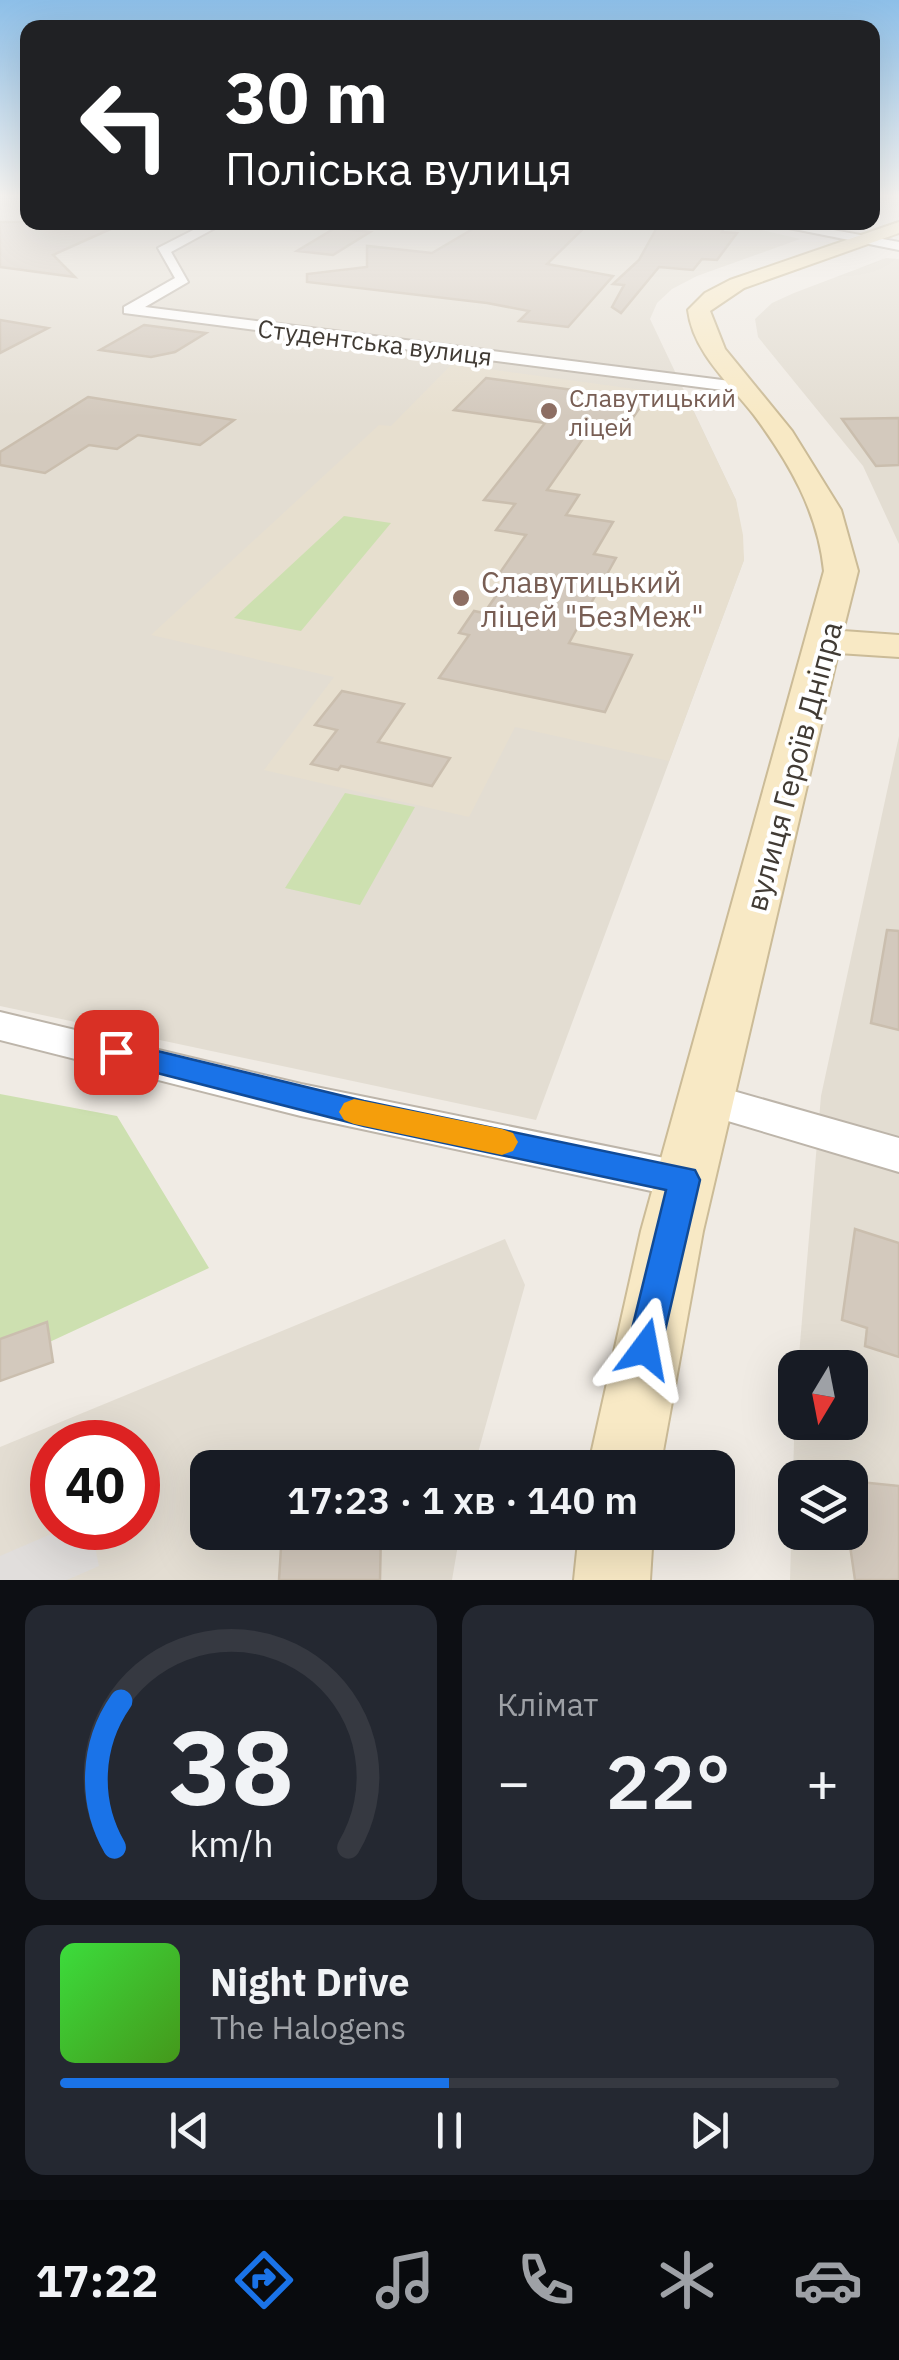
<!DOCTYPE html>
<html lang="uk">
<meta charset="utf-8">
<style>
:root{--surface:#171b24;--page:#242831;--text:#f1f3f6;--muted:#9ea1a6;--line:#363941;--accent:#1a73e8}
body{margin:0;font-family:"IBM Plex Sans",sans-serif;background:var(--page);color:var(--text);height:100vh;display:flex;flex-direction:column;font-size:38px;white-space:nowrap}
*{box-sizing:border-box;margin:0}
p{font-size:32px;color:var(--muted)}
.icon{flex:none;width:55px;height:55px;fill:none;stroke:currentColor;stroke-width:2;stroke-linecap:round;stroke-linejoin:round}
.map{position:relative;height:1580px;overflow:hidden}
.details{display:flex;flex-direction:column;gap:25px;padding:25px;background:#0d0f14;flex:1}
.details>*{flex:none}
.guide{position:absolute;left:20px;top:20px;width:860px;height:210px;border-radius:20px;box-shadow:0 10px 40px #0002;background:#202124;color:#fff;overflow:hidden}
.needle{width:65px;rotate:190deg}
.fabs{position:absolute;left:778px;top:1350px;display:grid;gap:20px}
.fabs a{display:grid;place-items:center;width:90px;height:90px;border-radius:20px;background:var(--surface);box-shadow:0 10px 40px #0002;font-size:50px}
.speed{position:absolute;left:30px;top:1420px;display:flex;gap:20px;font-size:50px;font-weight:700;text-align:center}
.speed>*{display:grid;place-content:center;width:130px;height:130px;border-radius:50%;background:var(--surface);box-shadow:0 10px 40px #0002;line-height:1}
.speed .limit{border:15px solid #d22;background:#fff;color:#111}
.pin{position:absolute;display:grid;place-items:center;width:85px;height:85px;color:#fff;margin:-42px;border-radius:20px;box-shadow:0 5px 15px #0006}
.me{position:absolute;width:110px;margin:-55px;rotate:13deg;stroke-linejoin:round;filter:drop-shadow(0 0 8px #0008)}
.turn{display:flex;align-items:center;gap:35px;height:210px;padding:0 40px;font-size:45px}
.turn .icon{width:130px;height:130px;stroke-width:2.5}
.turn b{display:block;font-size:70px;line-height:85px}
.big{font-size:75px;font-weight:600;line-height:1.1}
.details .widget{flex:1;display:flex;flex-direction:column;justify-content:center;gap:15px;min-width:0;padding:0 35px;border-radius:20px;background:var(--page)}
.details .dial{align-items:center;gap:0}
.dial svg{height:260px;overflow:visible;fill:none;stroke:var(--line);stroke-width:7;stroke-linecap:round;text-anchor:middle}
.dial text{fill:var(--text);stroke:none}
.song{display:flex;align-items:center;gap:30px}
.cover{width:120px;height:120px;border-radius:15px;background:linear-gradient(135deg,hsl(120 70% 55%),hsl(100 70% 35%))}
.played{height:10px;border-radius:5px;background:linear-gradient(90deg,var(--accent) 50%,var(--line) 50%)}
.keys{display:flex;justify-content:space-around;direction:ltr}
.heat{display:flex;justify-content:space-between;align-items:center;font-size:55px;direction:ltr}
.details .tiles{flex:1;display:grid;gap:25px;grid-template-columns:1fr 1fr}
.widget:last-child{grid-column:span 2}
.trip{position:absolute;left:190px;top:1450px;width:545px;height:100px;border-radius:20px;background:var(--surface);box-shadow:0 10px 40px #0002;font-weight:600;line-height:100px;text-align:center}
.menu{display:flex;height:160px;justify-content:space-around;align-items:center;background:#090b0e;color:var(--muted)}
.menu .icon{width:70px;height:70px}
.menu .on{color:var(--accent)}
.menu b{font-size:45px;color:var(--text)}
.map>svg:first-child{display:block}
.residential{fill:#e3ddd2;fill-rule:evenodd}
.education{fill:#e7dfcf}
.green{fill:#cde0b0}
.parking{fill:#e1dedc}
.building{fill:#d3c9bd;stroke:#cabeae;stroke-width:2.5}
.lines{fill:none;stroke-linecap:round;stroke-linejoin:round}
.street-casing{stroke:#bdb5aa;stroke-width:4}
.secondary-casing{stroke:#cbbb97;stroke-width:4}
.street{fill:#fff;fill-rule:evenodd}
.secondary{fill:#f8e9c5;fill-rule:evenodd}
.route{fill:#1a73e8;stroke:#114b97;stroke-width:2.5}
.slow{fill:#f59e0b}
.education-dot{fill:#8d6e63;stroke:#fff;stroke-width:4}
.labels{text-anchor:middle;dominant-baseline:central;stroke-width:8;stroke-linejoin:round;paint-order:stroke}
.far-street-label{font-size:25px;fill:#413b34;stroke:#fff}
.far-education-label{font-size:25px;fill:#785e54;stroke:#fff;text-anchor:start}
.education-label{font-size:30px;fill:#785e54;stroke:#fff;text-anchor:start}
.street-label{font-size:30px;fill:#413b34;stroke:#fff}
</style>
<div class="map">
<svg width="899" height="1580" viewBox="0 0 899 1580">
<rect width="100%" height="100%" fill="#f0ebe4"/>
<path class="residential" d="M0,196H27L28,222H728L800,239L697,276L672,289L657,303L650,319L736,500L744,560L536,1120L0,1006Z
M886,258L899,259V544L863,466L758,337L755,319L772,303L794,293Z
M899,736V1580H790L795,1406V1422H850V1368L798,1367L821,1096ZM795,1478H850V1532H795Z
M505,1239L525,1285L474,1467L208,1468V1532L460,1533L452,1580H0V1447ZM52,1442H138V1528H52Z"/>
<path class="education" d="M452,364L686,396L736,500L743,535L744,560L669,761L515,727L469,817L264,770L334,677L151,635L379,425L391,426Z"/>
<path class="green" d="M344,516L391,523L301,631L234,618Z
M345,793L415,807L360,905L285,888Z
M0,1094L117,1116L209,1268L0,1365Z"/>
<path class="parking" d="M65,1528H91L99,1566L67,1580H0V1556Z"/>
<path class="building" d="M0,222H126L53,255L75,277L0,267Z
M511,222H590L547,264L613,276L568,327L519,321L529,311L487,303L307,282V274L367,267V246L432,253L483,223Z
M660,222L725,225L722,232L737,233L717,260L702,259L693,270L659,267L621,313L612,307L624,285L613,284L639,260Z
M335,228L370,232L333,255L297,251Z
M0,320L48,328L0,353Z
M144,325L206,333L175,352L151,357L100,350Z
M486,378L645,400L619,438L587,433L547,490L579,495L566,515L613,522L594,554L616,558L569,643L632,655L605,712L439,678L469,635L459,633L474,611L484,613L510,576L499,574L526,535L496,530L515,504L484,500L545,423L454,410Z
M88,397L208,416L234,420L200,445L138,435L117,449L89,445L45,473L0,465V452Z
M899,418V465L876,466L842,419Z
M342,691L404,704L378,742L450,758L432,786L341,766L338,770L311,764L337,730L315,725Z
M887,930L899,931V1030L871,1023Z
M855,1229L899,1243V1357L865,1346L867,1328L842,1320Z
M47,1322L53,1362L0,1381V1339Z
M850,1481L899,1486V1580H855L848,1532Z
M282,1532H381L380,1580H279Z"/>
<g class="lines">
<defs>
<path id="street" d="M209,222H226L171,252L188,282L145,307L746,383L755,388L746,393L124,313V307L175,278L158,248Z
M759,222H789L899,242V250Z
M0,1012L301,1084L684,1162L699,1167L705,1180L699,1193L684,1198L301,1116L0,1040Z
M705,1083L899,1138V1172L691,1110L685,1099L691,1088Z"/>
<path id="secondary" d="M899,222V233L744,288L710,311L725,349L792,431L841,510L858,571L843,631L899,635V657L838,653L703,1231L660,1468H588L641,1231L824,571C818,512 789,462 754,415C729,383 693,352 688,310L705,293L730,280Z
M579,1532H653L650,1580H574Z"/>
</defs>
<use href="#street" class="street-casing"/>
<use href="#secondary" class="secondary-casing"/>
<use href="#street" class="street"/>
<use href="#secondary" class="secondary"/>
</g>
<linearGradient id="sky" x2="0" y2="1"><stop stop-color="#8dbfe8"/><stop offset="0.47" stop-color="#f8f6f3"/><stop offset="1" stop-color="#f8f6f3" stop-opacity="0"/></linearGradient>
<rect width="899" height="417" fill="url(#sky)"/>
<path class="route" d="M116,1041L364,1101L695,1170L700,1180L658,1361L645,1366L633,1361L627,1349L666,1190L364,1126L106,1060L102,1052L106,1044Z"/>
<path class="slow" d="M354,1099L502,1129L513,1133L518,1142L513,1151L502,1155L354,1124L344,1120L339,1112L344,1103Z"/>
<g class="education-dot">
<circle cx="549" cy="411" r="10"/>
<circle cx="461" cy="598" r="10"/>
</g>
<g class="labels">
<g class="far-street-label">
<text transform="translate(375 342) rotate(7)">Студентська вулиця</text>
</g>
<g class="far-education-label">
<text x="569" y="397">Славутицький<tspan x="569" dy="29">ліцей</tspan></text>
</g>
<g class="education-label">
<text x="481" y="581">Славутицький<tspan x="481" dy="34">ліцей "БезМеж"</tspan></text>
</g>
<g class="street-label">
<text transform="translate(793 766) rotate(-75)">вулиця Героїв Дніпра</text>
</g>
</g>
</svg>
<div class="fabs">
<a><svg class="needle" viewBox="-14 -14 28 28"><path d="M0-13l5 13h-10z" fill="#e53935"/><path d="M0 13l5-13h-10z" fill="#9ea1a6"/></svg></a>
<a><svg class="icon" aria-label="layers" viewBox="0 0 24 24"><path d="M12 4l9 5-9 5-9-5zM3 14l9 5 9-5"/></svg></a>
</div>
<div class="speed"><div class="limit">40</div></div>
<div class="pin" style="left:116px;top:1052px;background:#d93025"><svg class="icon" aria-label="arrive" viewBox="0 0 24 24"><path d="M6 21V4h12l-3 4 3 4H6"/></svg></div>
<svg class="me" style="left:645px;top:1349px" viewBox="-20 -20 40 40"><path d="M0-17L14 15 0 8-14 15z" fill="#1a73e8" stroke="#fff" stroke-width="4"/></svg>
<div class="trip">17:23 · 1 хв · 140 m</div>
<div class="guide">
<div class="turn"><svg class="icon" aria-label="left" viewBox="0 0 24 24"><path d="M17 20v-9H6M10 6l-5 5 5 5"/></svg><div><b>30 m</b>Поліська вулиця</div></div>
</div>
</div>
<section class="details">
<div class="tiles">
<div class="widget dial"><svg viewBox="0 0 100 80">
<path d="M14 69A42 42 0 1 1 86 69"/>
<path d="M14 69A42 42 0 0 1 16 24" stroke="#1a73e8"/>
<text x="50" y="56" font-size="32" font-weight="700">38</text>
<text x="50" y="72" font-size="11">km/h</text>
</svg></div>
<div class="widget"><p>Клімат</p>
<div class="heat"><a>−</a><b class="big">22°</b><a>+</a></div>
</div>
<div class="widget">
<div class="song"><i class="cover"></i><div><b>Night Drive</b><p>The Halogens</p></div></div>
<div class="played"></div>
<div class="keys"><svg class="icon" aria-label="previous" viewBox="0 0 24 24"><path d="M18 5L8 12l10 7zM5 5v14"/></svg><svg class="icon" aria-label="pause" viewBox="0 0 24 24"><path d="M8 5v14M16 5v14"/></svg><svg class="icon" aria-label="next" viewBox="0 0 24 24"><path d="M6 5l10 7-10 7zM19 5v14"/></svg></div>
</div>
</div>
</section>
<nav class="menu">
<b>17:22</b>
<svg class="icon on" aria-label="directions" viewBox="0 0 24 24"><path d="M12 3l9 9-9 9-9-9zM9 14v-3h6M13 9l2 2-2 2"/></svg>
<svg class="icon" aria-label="music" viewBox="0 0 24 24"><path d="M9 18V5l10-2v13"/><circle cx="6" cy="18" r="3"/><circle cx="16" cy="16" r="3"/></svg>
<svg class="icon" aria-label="phone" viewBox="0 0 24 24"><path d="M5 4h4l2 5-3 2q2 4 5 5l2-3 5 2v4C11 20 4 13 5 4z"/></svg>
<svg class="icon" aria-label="climate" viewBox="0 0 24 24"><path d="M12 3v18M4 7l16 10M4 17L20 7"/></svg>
<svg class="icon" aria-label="car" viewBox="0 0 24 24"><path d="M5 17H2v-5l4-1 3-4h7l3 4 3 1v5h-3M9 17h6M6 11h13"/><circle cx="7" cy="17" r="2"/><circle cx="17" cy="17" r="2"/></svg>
</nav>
